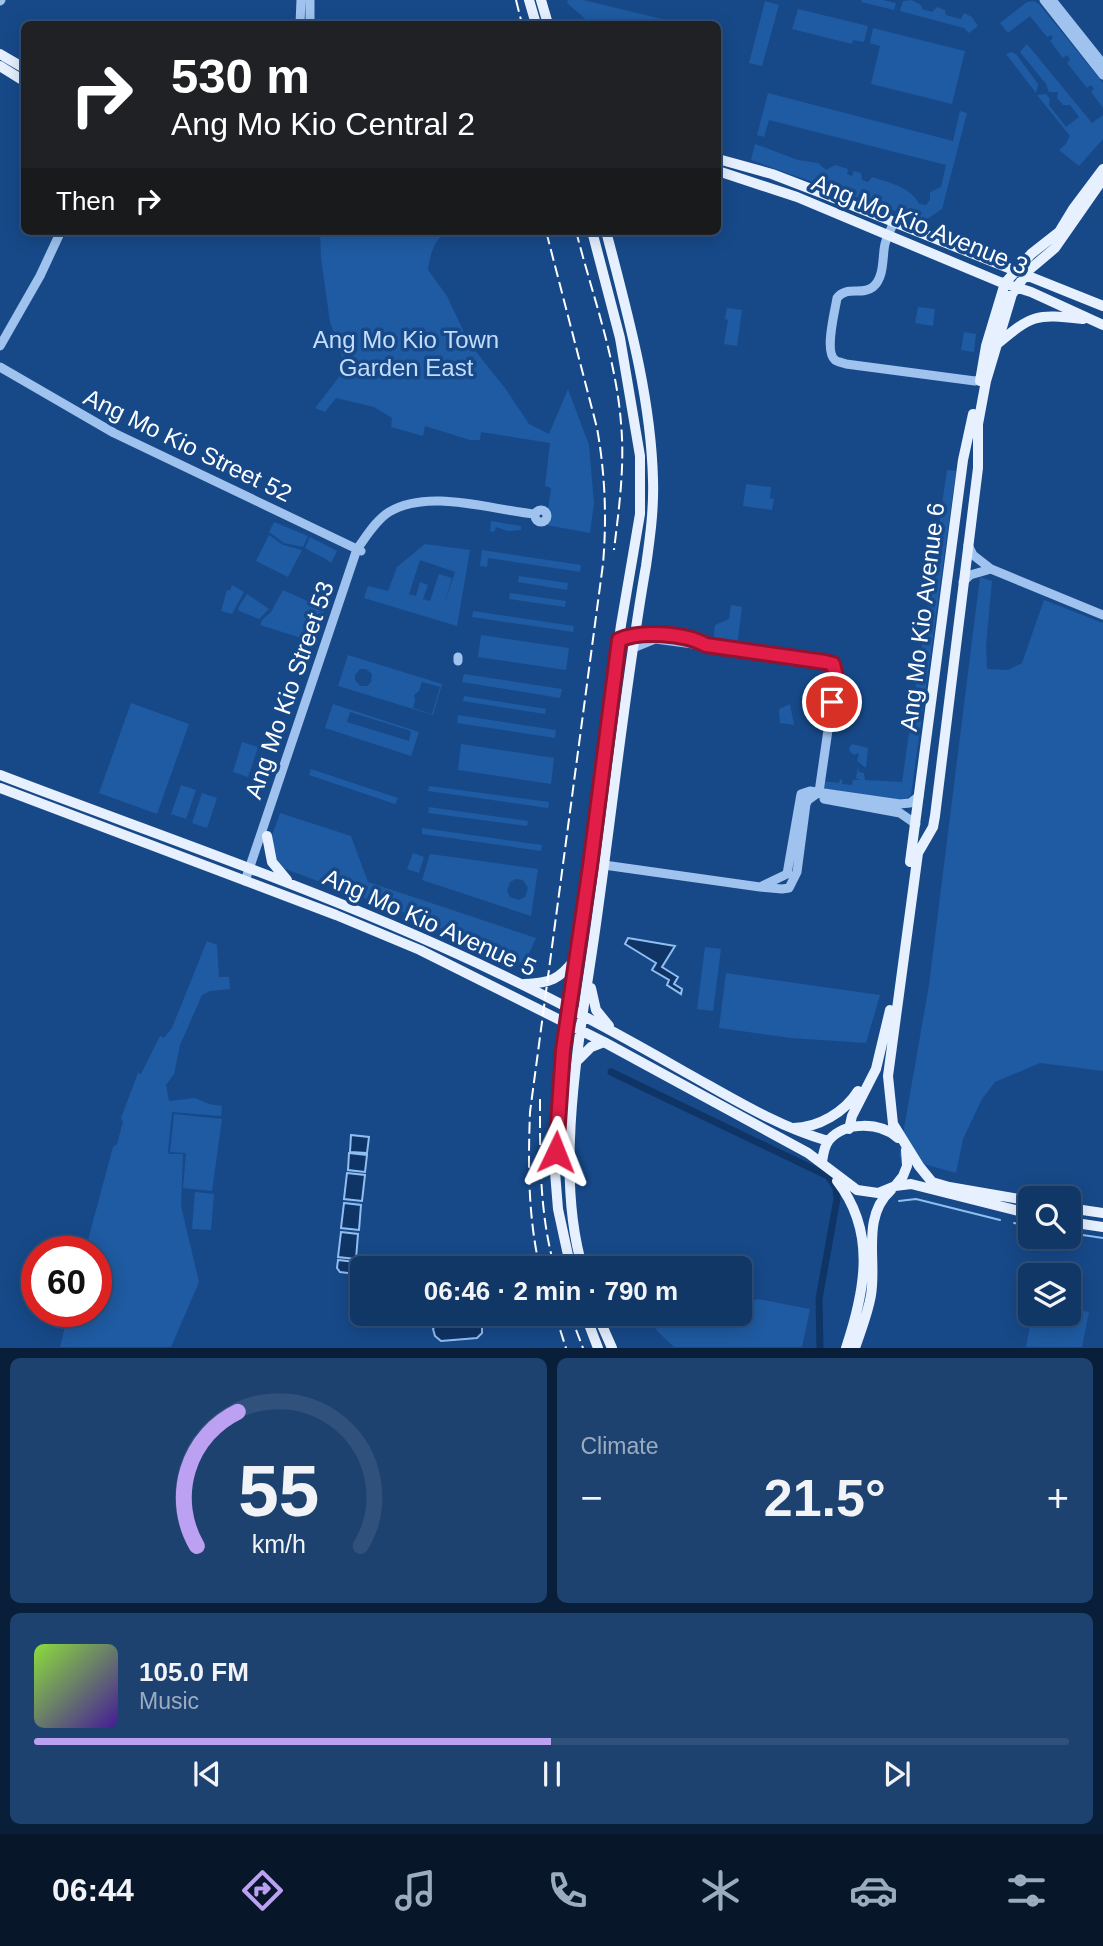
<!DOCTYPE html>
<meta charset="utf-8">
<style>
:root{--surface:#113767;--page:#1e4270;--text:#f1f3f6;--muted:#9cacc0;--line:#30517b;--accent:#bca0f2}
body{margin:0;font-family:Arial,sans-serif;background:var(--page);color:var(--text);height:100vh;display:flex;flex-direction:column;font-size:26px;white-space:nowrap}
*{box-sizing:border-box;margin:0}
p{font-size:23px;color:var(--muted)}
.icon{flex:none;width:38px;height:38px;fill:none;stroke:currentColor;stroke-width:2;stroke-linecap:round;stroke-linejoin:round}
.map{position:relative;height:1348px;overflow:hidden}
.panel{display:flex;flex-direction:column;gap:10px;padding:10px;background:#091e39;flex:1}
.panel>*{flex:none}
.banner{position:absolute;left:21px;top:21px;width:700px;height:214px;border-radius:10px;box-shadow:0 4px 18px #0003,0 0 0 2px var(--line);background:#202124;color:#fff;overflow:hidden}
.buttons{position:absolute;left:1018px;top:1186px;display:grid;gap:14px}
.buttons a{display:grid;place-items:center;width:63px;height:63px;border-radius:10px;background:var(--surface);box-shadow:0 4px 18px #0003,0 0 0 2px var(--line);font-size:35px}
.speed{position:absolute;left:21px;top:1236px;display:flex;gap:14px;font-size:35px;font-weight:700;text-align:center}
.speed>*{display:grid;place-content:center;width:91px;height:91px;border-radius:50%;background:var(--surface);box-shadow:0 4px 18px #0003,0 0 0 2px var(--line);line-height:1}
.speed .limit{border:10px solid #d22;background:#fff;color:#111}
.pin{position:absolute;display:grid;place-items:center;width:60px;height:60px;color:#fff;margin:-30px;border:4px solid #fff;border-radius:50%;box-shadow:0 2px 7px #0007}
.me{position:absolute;width:77px;margin:-38px;rotate:2deg;stroke-linejoin:round;filter:drop-shadow(0 0 5px #0008)}
.turn{display:flex;align-items:center;gap:24px;height:147px;padding:0 35px;font-size:32px}
.turn .icon{width:91px;height:91px;stroke-width:2.5}
.turn b{display:block;font-size:49px;line-height:60px}
.then{display:flex;align-items:center;height:66px;padding:0 35px;background:#0003;gap:14px;font-size:26px}
.big{font-size:52px;font-weight:600;line-height:1.1}
.panel .tile{flex:1;display:flex;flex-direction:column;justify-content:center;gap:10px;min-width:0;padding:0 24px;border-radius:10px;background:var(--page)}
.panel .dial{align-items:center;gap:0}
.dial svg{height:182px;overflow:visible;fill:none;stroke:var(--line);stroke-width:7;stroke-linecap:round;text-anchor:middle}
.dial text{fill:var(--text);stroke:none}
.song{display:flex;align-items:center;gap:21px}
.cover{width:84px;height:84px;border-radius:10px;background:linear-gradient(135deg,hsl(90 70% 55%),hsl(260 70% 35%))}
.played{height:7px;border-radius:4px;background:linear-gradient(90deg,var(--accent) 50%,var(--line) 50%)}
.keys{display:flex;justify-content:space-around;direction:ltr}
.heat{display:flex;justify-content:space-between;align-items:center;font-size:38px;direction:ltr}
.panel .tiles{flex:1;display:grid;gap:10px;grid-template-columns:1fr 1fr}
.tile:last-child{grid-column:span 2}
.trip{position:absolute;left:350px;top:1256px;width:402px;height:70px;border-radius:10px;background:var(--surface);box-shadow:0 4px 18px #0003,0 0 0 2px var(--line);font-weight:600;line-height:70px;text-align:center}
.dock{display:flex;height:112px;justify-content:space-around;align-items:center;background:#071629;color:var(--muted)}
.dock .icon{width:49px;height:49px}
.dock .on{color:var(--accent)}
.dock b{font-size:32px;color:var(--text)}
.map>svg:first-child{display:block}
.green{fill:#1f5ba2;fill-rule:evenodd}
.water{fill:#0f3466;stroke:#91bef1;stroke-width:2}
.lines{fill:none;stroke-linecap:round;stroke-linejoin:round}
.stream{stroke:#91bef1;stroke-width:2}
.canal{stroke:#0f3466;stroke-width:7}
.minor{stroke:#9fc3ee;stroke-width:9}
.major{stroke:#e6f0ff;stroke-width:10}
.rail{stroke:#fff;stroke-width:2;stroke-dasharray:12 5;stroke-linecap:butt}
.route-casing{stroke:#92132f;stroke-width:18}
.route{stroke:#e11d48;stroke-width:12}
.labels{text-anchor:middle;dominant-baseline:central;stroke-width:7;stroke-linejoin:round;paint-order:stroke}
.street-label{font-size:24px;fill:#fff;stroke:#174989}
.park-label{font-size:24px;fill:#c4ddfa;stroke:#174989}
</style>
<div class="map">
<svg width="1103" height="1348" viewBox="0 0 1103 1348">
<rect width="100%" height="100%" fill="#174989"/>
<path class="green" d="M568,0H583L683,24H591L567,3Z
M862,0H883L896,3L894,10L861,2Z
M912,0L921,5L922,9L932,12L937,7L945,10L946,15L961,19L964,13L972,17L978,26L969,33L964,28L900,11L903,1Z
M765,1L779,5L762,66L749,63Z
M1034,1L1039,4L1103,83V108L1091,92L1094,89L1091,85L1087,88L1067,63L1070,60L1067,55L1063,58L1050,41L1053,38L1051,35L1047,37L1030,16L1008,33L1000,23L1027,2Z
M798,9L868,26L864,42L853,40L852,44L792,29Z
M873,28L965,51L952,104L871,84L880,46L870,43Z
M1027,44L1092,123L1103,115V139L1079,166L1059,150L1065,145L1070,136L1037,95L1046,94L1050,99L1049,105L1066,127L1079,117L1070,105H1063L1057,98L1058,92H1049L1046,84L1020,52Z
M1011,52L1016,54L1038,84L1036,93L1006,54Z
M768,93L953,141L960,111L967,113L942,209L924,221L751,160L755,144L798,160L818,163L826,170L835,165L848,169L847,174L852,176L854,171L861,173L862,180L868,182L872,177C890,183 911,187 919,204L926,205L930,200V192L941,187L946,165L769,120L764,137L757,135Z
M320,231H447C434,240 430,255 428,270L447,296L469,343L505,388L529,424L549,434L568,389L589,445L594,503L590,533L546,525L551,488L545,486L550,443L481,432L480,440H470L425,426L423,436L391,427L392,418L374,407L336,398L325,412L315,408L346,368L330,322L321,258Z
M918,307L935,309L933,326L915,323Z
M727,308L742,310L737,346L724,344L728,320L725,319Z
M964,332L976,334L974,352L961,350Z
M947,470L956,471L911,795L904,801L821,788L822,781L839,783L840,779L842,780V784L852,785L853,780H860L856,778L858,767L859,772L864,773L865,780L902,782Z
M746,484L771,487L770,498L774,499L772,510L743,506Z
M491,521L521,526V530L508,531L496,527L494,532L490,531Z
M274,522L308,536L303,547L284,543L269,532Z
M269,535L283,545L302,550L288,577L256,561Z
M310,537L337,551L331,563C323,556 314,554 305,548Z
M425,544L470,550L457,626L364,598L368,586L388,591L397,567ZM420,560L455,572L444,606L452,578L439,574L430,601L423,599L428,585L420,582L416,596L409,594Z
M482,550L581,565L580,572L488,558L487,567L480,566Z
M519,576L568,583L567,590L518,582Z
M980,577L992,581L986,646L987,669L1008,670L1022,663L1044,600L1103,623V1071L1040,1063L995,1082L982,1099L963,1139L956,1173L899,1157L929,985Z
M232,585L244,592L232,614L221,611L227,590L230,591Z
M283,590L316,605L319,606L322,600L327,602L314,642L260,625L263,619L271,612Z
M510,593L566,601L565,607L509,599Z
M247,594L269,609L259,619L239,611L238,608Z
M731,605L742,607L737,646L713,642L715,625L729,619Z
M473,611L574,626L573,632L472,617Z
M481,635L569,648L566,670L478,657Z
M348,655L442,684L433,715L338,686ZM360,669H366L372,674L371,682L367,686H360L355,680V675ZM422,682L440,687L432,714L413,708L415,701L414,695L419,691Z
M464,674L562,689L560,698L462,682Z
M464,696L546,709L545,714L463,701Z
M131,703L189,724L157,814L99,793Z
M333,704L419,732L411,756L325,728ZM350,712L411,731L409,741L347,722Z
M790,704L794,725L780,723L779,709Z
M458,715L556,730L555,738L457,723Z
M242,742L258,747L248,777L233,772Z
M461,744L554,758L551,784L458,770Z
M852,744L868,748L866,768L857,761L859,753L854,755L850,752L849,748Z
M311,769L398,798L395,804L309,775Z
M181,785L196,790L186,819L171,814Z
M429,786L549,802L548,808L428,791Z
M202,793L217,798L207,828L192,823Z
M429,807L528,821L527,826L428,813Z
M280,813L351,836L368,882L536,938L524,964L405,913L277,866L272,836Z
M422,828L542,845L541,851L422,834Z
M413,853L424,857L419,873L407,869Z
M430,854L538,869L531,916L422,880ZM516,879L523,880L528,888L525,897L519,900L510,897L507,891L510,882Z
M207,941L217,945L219,977H229L230,989L210,991L202,995L180,1045L174,1074L166,1085L169,1101L195,1098L209,1104L222,1106L221,1116L172,1112L168,1151L169,1154H183L181,1206L199,1282L171,1347H60L69,1311H96V1251H85L113,1147L117,1144L123,1122L121,1118L138,1073L141,1074L160,1036L164,1038L172,1028Z
M705,947L721,949L713,1011L697,1009Z
M726,973L880,995L866,1043L791,1038L719,1028Z
M174,1114L222,1119L212,1191L183,1188L186,1153L170,1152Z
M195,1192L214,1194L211,1230L192,1229Z
M758,1299L810,1309L802,1347H674L655,1329L704,1314H740V1304Z
M1069,1308L1089,1312L1082,1347H1026L1032,1314H1069Z"/>
<path class="water" d="M628,938L675,946L662,967L678,977L674,984L682,989L681,994L667,985L669,980L652,970L656,963L625,944Z
M351,1135L369,1137L367,1153L350,1152Z
M349,1153L367,1155L365,1172L348,1170Z
M347,1173L365,1175L362,1201L344,1199Z
M344,1203L361,1205L359,1230L341,1228Z
M341,1232L358,1234L356,1259L338,1257Z
M338,1260L355,1262L354,1270L348,1273L340,1272L337,1268Z
M473,1320L482,1326V1333L477,1338L441,1341L435,1336L433,1329L437,1323Z"/>
<g class="lines">
<path class="stream" d="M899,1201L916,1199L1000,1220
M1014,1223L1031,1226
M832,1227L835,1223
M1069,1233L1103,1238"/>
<path class="canal" d="M611,1072L828,1176L836,1188L837,1199L819,1299L820,1348"/>
<path class="minor" d="M1044,0L1103,75
M1052,0L1103,64
M0,1L1,0
M300,24L301,0
M310,24V0
M894,222C891,229 887,236 885,244C882,256 885,277 873,287C862,296 847,285 837,298C835,311 824,352 835,360C837,362 844,363 846,364L975,381L981,379
M0,346L40,276L61,231
M0,367L114,433L361,551
M535 516a6 6 0 1 1 12 0a6 6 0 1 1-12 0Z
M968,545L973,555L991,569L1103,615
M963,582L970,575L991,569
M619,640L635,634L658,635
M458,661V657
M824,799L900,813L916,824
M604,865L760,887L782,889L789,888L797,872L806,804L808,800L819,792L836,675L833,664L825,661L655,639L633,648
M245,881L357,549C366,537 376,520 389,512C429,488 491,510 535,514
M762,886L787,874L801,794L810,791L900,804L910,803L919,796"/>
<path class="major" d="M529,0L536,24
M541,0L548,24
M0,54L24,68
M0,66L24,81
M718,159L772,174L824,194L1103,306
M718,171L797,197L1000,282L1031,292L1103,325
M996,345C1033,314 1035,314 1083,319
M980,381L986,346L1005,283L1031,254L1059,232L1073,209L1103,169
M0,775C167,839 336,895 498,973C562,1003 624,1037 685,1072C732,1098 776,1126 828,1141
M0,788L336,915L420,950L604,1042L808,1153L857,1190L878,1193L895,1186L903,1176L907,1166L906,1150
M267,836L272,862L287,880
M910,862L963,460L973,414
M524,984C550,983 559,980 575,959
M591,988L596,1010L609,1026
M578,1060L591,1047L604,1042
M793,1128C818,1128 845,1112 858,1091
M849,1129L852,1116L876,1069L890,1010
M822,1162C823,1155 824,1146 829,1140C846,1121 880,1122 898,1138
M837,1181C877,1232 865,1291 846,1348
M895,1186L911,1184L1031,1214
M1031,1201L949,1187L932,1182L919,1166L893,1124L888,1076L918,853L933,827L935,816L978,468V424L986,381L1012,294L1029,270L1055,248L1103,179
M1069,1208L1103,1213
M1069,1222L1103,1227
M571,1269L558,1209L555,1172L559,1083L621,625L640,514V456L620,338L592,231
M583,1269C551,1164 584,1017 598,909C614,795 626,680 646,566C650,538 654,509 653,480C651,396 627,312 606,231
M585,1314L598,1348
M597,1314L612,1348
M855,1348C861,1330 868,1313 871,1295C877,1260 861,1217 891,1190"/>
<path class="rail" d="M516,0L522,24
M576,231C592,294 616,358 621,423C625,466 619,508 614,550
M540,1099C540,1156 539,1213 555,1269
M540,1269C528,1217 528,1165 530,1112L603,564C607,517 605,473 597,428L546,231
M555,1314L566,1348
M570,1314L583,1348"/>
</g>
<g class="lines">
<defs>
<path id="route" d="M556,1152L563,1050L590,866L619,640C640,630 685,633 706,645L825,662L833,664L836,676L832,702"/>
</defs>
<use href="#route" class="route-casing"/>
<use href="#route" class="route"/>
</g>
<g class="labels">
<g class="street-label">
<text transform="translate(920 224) rotate(22)">Ang Mo Kio Avenue 3</text>
<text transform="translate(188 445) rotate(26)">Ang Mo Kio Street 52</text>
<text transform="translate(922 617) rotate(-83)">Ang Mo Kio Avenue 6</text>
<text transform="translate(289 690) rotate(-71)">Ang Mo Kio Street 53</text>
<text transform="translate(430 922) rotate(24)">Ang Mo Kio Avenue 5</text>
</g>
<g class="park-label">
<text x="406" y="339">Ang Mo Kio Town<tspan x="406" dy="28">Garden East</tspan></text>
</g>
</g>
</svg>
<div class="buttons">
<a><svg class="icon" aria-label="search" viewBox="0 0 24 24"><circle cx="10" cy="10" r="6"/><path d="M15 15l6 6"/></svg></a>
<a><svg class="icon" aria-label="layers" viewBox="0 0 24 24"><path d="M12 4l9 5-9 5-9-5zM3 14l9 5 9-5"/></svg></a>
</div>
<div class="speed"><div class="limit">60</div></div>
<div class="pin" style="left:832px;top:702px;background:#d93025"><svg class="icon" aria-label="arrive" viewBox="0 0 24 24"><path d="M6 21V4h12l-3 4 3 4H6"/></svg></div>
<svg class="me" style="left:556px;top:1152px" viewBox="-20 -20 40 40"><path d="M0-17L14 15 0 8-14 15z" fill="#e11d48" stroke="#fff" stroke-width="4"/></svg>
<div class="trip">06:46 · 2 min · 790 m</div>
<div class="banner">
<div class="turn"><svg class="icon" aria-label="right" viewBox="0 0 24 24"><path d="M7 20v-9h11M14 6l5 5-5 5"/></svg><div><b>530 m</b>Ang Mo Kio Central 2</div></div>
<div class="then">Then<svg class="icon" aria-label="right" viewBox="0 0 24 24"><path d="M7 20v-9h11M14 6l5 5-5 5"/></svg></div>
</div>
</div>
<section class="panel">
<div class="tiles">
<div class="tile dial"><svg viewBox="0 0 100 80">
<path d="M14 69A42 42 0 1 1 86 69"/>
<path d="M14 69A42 42 0 0 1 32 10" stroke="#bca0f2"/>
<text x="50" y="56" font-size="32" font-weight="700">55</text>
<text x="50" y="72" font-size="11">km/h</text>
</svg></div>
<div class="tile"><p>Climate</p>
<div class="heat"><a>−</a><b class="big">21.5°</b><a>+</a></div>
</div>
<div class="tile">
<div class="song"><i class="cover"></i><div><b>105.0 FM</b><p>Music</p></div></div>
<div class="played"></div>
<div class="keys"><svg class="icon" aria-label="previous" viewBox="0 0 24 24"><path d="M18 5L8 12l10 7zM5 5v14"/></svg><svg class="icon" aria-label="pause" viewBox="0 0 24 24"><path d="M8 5v14M16 5v14"/></svg><svg class="icon" aria-label="next" viewBox="0 0 24 24"><path d="M6 5l10 7-10 7zM19 5v14"/></svg></div>
</div>
</div>
</section>
<nav class="dock">
<b>06:44</b>
<svg class="icon on" aria-label="directions" viewBox="0 0 24 24"><path d="M12 3l9 9-9 9-9-9zM9 14v-3h6M13 9l2 2-2 2"/></svg>
<svg class="icon" aria-label="music" viewBox="0 0 24 24"><path d="M9 18V5l10-2v13"/><circle cx="6" cy="18" r="3"/><circle cx="16" cy="16" r="3"/></svg>
<svg class="icon" aria-label="phone" viewBox="0 0 24 24"><path d="M5 4h4l2 5-3 2q2 4 5 5l2-3 5 2v4C11 20 4 13 5 4z"/></svg>
<svg class="icon" aria-label="climate" viewBox="0 0 24 24"><path d="M12 3v18M4 7l16 10M4 17L20 7"/></svg>
<svg class="icon" aria-label="car" viewBox="0 0 24 24"><path d="M5 17H2v-5l4-1 3-4h7l3 4 3 1v5h-3M9 17h6M6 11h13"/><circle cx="7" cy="17" r="2"/><circle cx="17" cy="17" r="2"/></svg>
<svg class="icon" aria-label="filters" viewBox="0 0 24 24"><path d="M4 7h16M4 17h16"/><circle cx="9" cy="7" r="2"/><circle cx="15" cy="17" r="2"/></svg>
</nav>
